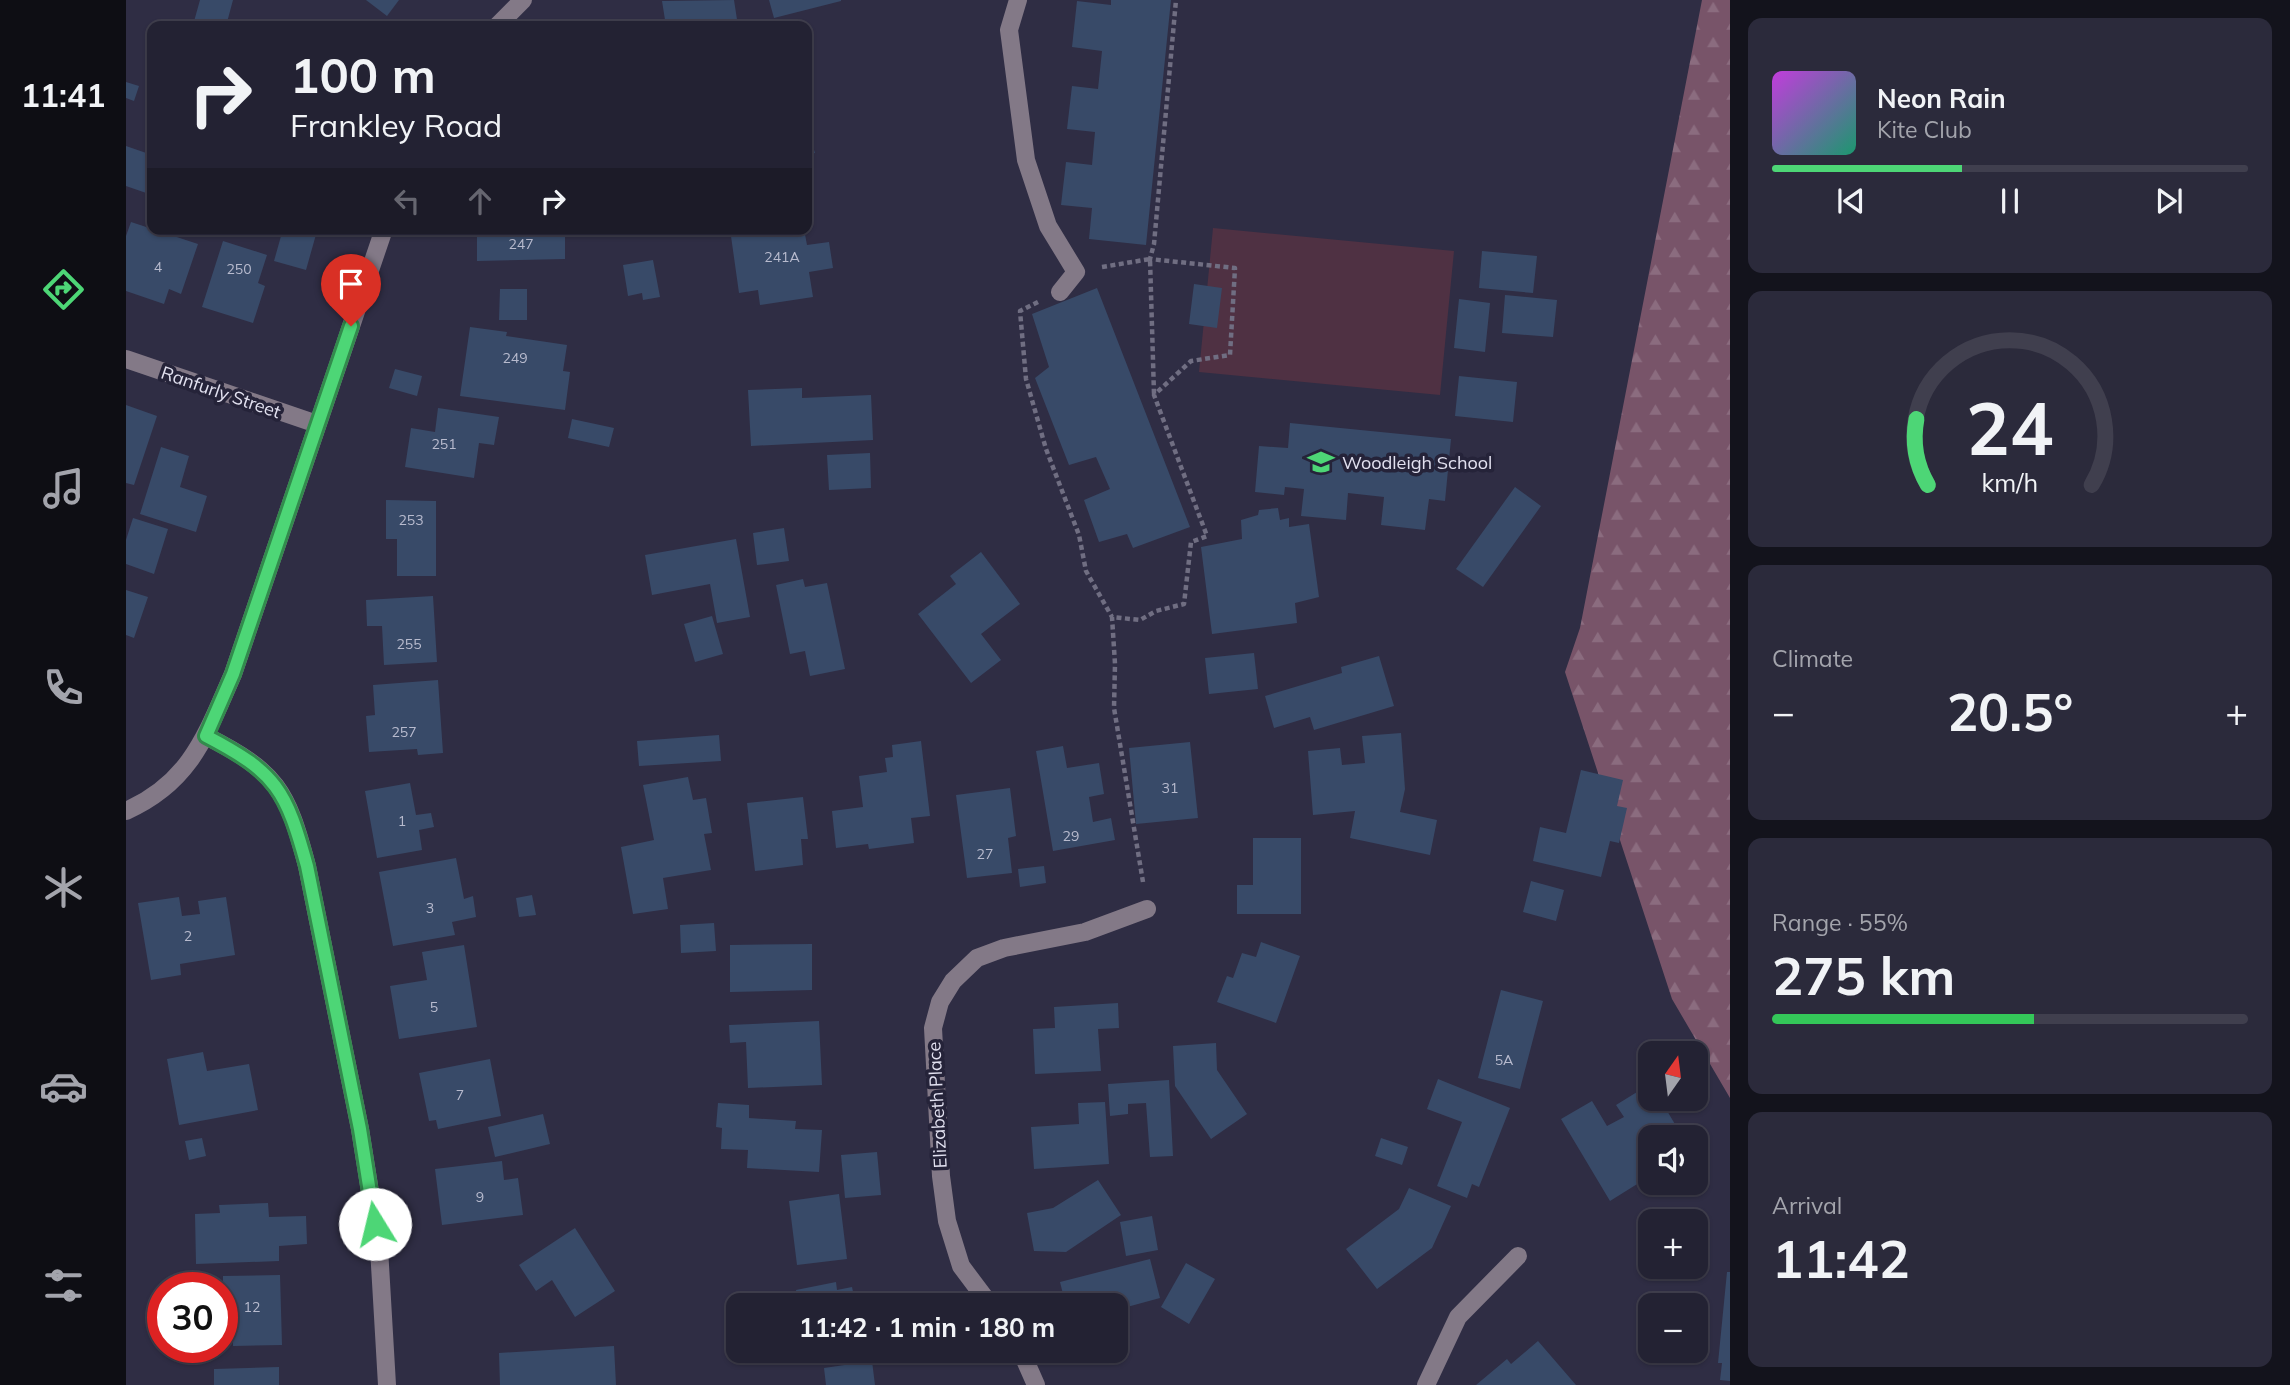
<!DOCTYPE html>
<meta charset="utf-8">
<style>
:root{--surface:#232233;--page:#2b2a3b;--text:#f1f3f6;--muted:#a3a4ac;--line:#403f4e;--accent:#4dd676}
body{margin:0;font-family:Mulish,sans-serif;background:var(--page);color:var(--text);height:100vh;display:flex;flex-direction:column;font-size:26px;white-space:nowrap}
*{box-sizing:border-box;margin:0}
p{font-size:23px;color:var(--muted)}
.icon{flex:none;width:38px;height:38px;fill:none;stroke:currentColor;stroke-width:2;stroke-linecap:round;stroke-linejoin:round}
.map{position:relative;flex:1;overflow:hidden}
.details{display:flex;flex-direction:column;gap:18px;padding:18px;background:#13131c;width:560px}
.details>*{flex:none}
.guide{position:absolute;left:21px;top:21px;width:665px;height:214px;border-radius:14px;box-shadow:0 2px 5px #0004,0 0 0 2px var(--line);background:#232233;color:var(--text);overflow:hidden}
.needle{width:46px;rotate:14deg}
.buttons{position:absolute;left:1512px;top:1041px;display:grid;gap:14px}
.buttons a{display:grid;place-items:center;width:70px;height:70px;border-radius:14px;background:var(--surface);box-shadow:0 2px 5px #0004,0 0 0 2px var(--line);font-size:35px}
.speed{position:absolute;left:21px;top:1272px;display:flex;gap:14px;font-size:35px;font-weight:700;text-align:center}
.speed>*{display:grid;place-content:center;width:91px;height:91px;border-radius:50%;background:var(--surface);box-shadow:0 2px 5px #0004,0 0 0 2px var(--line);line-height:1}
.speed .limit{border:10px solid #d22;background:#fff;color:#111}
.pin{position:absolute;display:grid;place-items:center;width:60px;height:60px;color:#fff;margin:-72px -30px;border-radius:50% 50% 50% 0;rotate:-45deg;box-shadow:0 0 7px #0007}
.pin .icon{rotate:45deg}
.me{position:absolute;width:77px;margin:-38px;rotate:351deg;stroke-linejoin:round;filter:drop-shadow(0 0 5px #0008)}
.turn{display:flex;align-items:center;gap:24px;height:147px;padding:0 28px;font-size:32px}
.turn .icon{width:91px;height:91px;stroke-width:2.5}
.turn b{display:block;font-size:49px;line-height:60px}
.lanes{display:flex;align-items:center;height:66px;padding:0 28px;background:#0003;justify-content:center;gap:35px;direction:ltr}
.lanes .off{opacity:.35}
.big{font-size:52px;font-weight:700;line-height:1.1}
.details .widget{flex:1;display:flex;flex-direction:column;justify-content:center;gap:10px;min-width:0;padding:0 24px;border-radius:14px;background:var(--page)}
.details .dial{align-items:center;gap:0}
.dial svg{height:182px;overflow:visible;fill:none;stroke:var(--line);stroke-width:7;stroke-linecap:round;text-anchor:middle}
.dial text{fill:var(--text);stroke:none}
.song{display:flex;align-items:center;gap:21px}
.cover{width:84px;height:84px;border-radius:10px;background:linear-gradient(135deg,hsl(290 70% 55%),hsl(160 70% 35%))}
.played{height:7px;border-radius:4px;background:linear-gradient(90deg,var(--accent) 40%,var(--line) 40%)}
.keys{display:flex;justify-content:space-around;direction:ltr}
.heat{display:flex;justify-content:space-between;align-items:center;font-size:38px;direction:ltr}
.charge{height:10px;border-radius:5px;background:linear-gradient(90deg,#34c759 55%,var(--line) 0)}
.trip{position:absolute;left:600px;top:1293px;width:402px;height:70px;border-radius:14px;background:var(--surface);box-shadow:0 2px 5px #0004,0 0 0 2px var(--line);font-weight:700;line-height:70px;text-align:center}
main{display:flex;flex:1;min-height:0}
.tab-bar{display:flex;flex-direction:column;width:126px;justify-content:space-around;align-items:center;background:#0e0e14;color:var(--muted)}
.tab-bar .icon{width:49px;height:49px}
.tab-bar .current{color:var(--accent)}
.tab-bar b{font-size:32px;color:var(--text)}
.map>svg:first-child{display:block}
.forest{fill:url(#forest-firs)}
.pitch{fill:#4f3143}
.building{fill:#384a68}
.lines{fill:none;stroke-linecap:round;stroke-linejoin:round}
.path{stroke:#706e82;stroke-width:4.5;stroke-dasharray:5 3.5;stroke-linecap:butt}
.minor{stroke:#837987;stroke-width:18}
.route-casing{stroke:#328b4d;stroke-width:18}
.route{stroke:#4dd676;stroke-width:12}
.labels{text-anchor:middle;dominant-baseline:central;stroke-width:7;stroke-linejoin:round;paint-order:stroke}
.number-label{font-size:14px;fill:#b8bbce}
.street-label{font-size:18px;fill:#e2e1f0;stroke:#252339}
.poi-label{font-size:18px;fill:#e2e1f0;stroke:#252339;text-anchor:start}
</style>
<main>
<nav class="tab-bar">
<b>11:41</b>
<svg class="icon current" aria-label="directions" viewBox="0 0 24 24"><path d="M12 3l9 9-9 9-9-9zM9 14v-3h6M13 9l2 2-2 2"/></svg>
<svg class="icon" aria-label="music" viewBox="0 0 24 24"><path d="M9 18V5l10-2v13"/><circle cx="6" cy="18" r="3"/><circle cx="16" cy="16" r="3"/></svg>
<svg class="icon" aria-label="phone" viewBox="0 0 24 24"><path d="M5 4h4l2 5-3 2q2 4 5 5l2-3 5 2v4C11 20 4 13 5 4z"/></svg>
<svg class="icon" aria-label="climate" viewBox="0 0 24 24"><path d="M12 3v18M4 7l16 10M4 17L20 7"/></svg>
<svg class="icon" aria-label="car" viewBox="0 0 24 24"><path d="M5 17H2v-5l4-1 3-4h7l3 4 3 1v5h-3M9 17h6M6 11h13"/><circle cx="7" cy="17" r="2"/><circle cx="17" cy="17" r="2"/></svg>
<svg class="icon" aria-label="filters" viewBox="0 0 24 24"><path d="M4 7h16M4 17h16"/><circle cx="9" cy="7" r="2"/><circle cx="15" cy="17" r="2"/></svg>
</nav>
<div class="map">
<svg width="1604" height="1385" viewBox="0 0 1604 1385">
<defs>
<pattern id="forest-firs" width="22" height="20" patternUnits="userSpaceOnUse" patternTransform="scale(1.75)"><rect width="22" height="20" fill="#785469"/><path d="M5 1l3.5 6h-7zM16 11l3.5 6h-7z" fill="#8b6c7f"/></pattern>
</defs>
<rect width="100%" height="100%" fill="#2f2d44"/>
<path class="forest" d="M1576,0H1604V1098L1546,999L1439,672L1454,628Z"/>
<path class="pitch" d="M1087,228L1328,251L1314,395L1073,372Z"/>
<path class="building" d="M74,0H107L100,26L67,25Z
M240,0H273L261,16Z
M608,0L612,26H540L536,1Z
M643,0H715V1L648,18Z
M985,0H1045L1020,245L963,239L966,208L935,205L940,162L966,165L969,132L941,129L946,86L972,89L976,51L946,47L951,1L985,5Z
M0,82L13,86L8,101L0,98Z
M681,127L689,153L681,155Z
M0,146L26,155V195L0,186Z
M5,222L72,244L55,294L43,289L38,304L0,291V236Z
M157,229H184L191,231L180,270L148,261Z
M351,229H439V259L351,261Z
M604,229H634V235L678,229L681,245L703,242L707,268L683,272L687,297L634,305L632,290L613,293Z
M97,241L141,255L132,283L139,286L127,323L76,307Z
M1356,251L1411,256L1407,293L1353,288Z
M527,260L534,297L517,300L516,293L502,296L497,265Z
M1068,284L1096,288L1091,328L1063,324Z
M971,288L1064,527L1007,548L1001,534L973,542L958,500L984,489L970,457L943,465L909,378L923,367L906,314Z
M374,289H401V320H373Z
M1379,295L1431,300L1427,337L1376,333Z
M1333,299L1364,303L1359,352L1328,348Z
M344,327L381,332L380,336L441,345L437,371L444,372L439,410L334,396Z
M269,369L296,376L291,396L263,388Z
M1333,376L1391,382L1387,422L1329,416Z
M676,388V398L745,395L747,440L625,446L622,390Z
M0,405L31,416L8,485L0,483Z
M312,408L373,417L368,445L353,443L348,478L279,467L285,428L309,432Z
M446,419L488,428L483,447L442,438Z
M1164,423L1325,439L1319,501L1303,499L1299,530L1255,525L1258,497L1222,493L1220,520L1175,516L1178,489L1159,487L1158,495L1129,492L1133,446L1162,448Z
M35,447L63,456L54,487L81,496L70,532L14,514Z
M744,453L745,488L703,490L701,455Z
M1389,487L1415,506L1357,587L1330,569Z
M260,500L310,501V576H271V539H260Z
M1152,508L1154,520L1163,518V527L1183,524L1193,597L1169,603L1171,623L1086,634L1075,547L1116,539L1115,520L1132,515L1133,510Z
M7,518L42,529L28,574L0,564V540Z
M658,528L663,561L631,565L627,533Z
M610,539L624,617L591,623L584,584L526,595L519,555Z
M855,552L894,604L855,634L875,660L845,683L792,614L830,584L824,576Z
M677,579L679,587L701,583L719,669L684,676L679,651L664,654L650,585Z
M0,590L22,597L8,638L0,635Z
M307,596L311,662L258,665L256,626H241L240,600Z
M586,616L597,654L569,662L558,624Z
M1128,653L1132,689L1083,694L1079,658Z
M1253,656L1268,706L1188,730L1184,717L1148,728L1139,696L1216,673L1215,667Z
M312,680L317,753L292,755L291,749L243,752L240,716L249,715L247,685Z
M1275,733L1279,789L1274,812L1311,820L1304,855L1224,838L1229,811L1187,815L1182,751L1214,748L1216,765L1239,763L1236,736Z
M593,735L595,761L513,766L511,741Z
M795,741L804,816L785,818L788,843L743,849L742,844L710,848L706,811L737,807L733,776L761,772L759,758L767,757L766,745Z
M1064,742L1072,818L1010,824L1003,748Z
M937,746L941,768L973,763L978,794L963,797L967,822L985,818L989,840L927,851L910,751Z
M1455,770L1497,780L1491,806L1501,808L1493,843L1484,841L1475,877L1407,861L1414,827L1440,833Z
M562,777L567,800L580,798L586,833L578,834L585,870L537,878L542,909L507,914L495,847L528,840L517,785Z
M284,783L290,815L305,813L308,827L293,830L296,850L251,858L239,791Z
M884,788L890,836L882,838L886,873L841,878L830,795Z
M677,797L682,839H675L677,865L629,871L621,803Z
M1127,838H1175V914H1111V885H1127Z
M330,858L338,899L347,896L350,917L326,922L329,935L267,946L253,872Z
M918,866L920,883L894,887L892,869Z
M1405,881L1438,890L1430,921L1397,912Z
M406,895L410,915L393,917L390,898Z
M53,897L56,916L74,914L72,901L100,897L109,955L54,964L55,975L25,980L12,903Z
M588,923L590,951L555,953L554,925Z
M1135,942L1174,956L1150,1023L1091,1002L1101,976L1107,978L1116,953L1130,957Z
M686,944V990L604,992V945Z
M338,945L351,1027L273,1039L264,986L301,980L296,952Z
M1375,990L1417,1001L1394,1089L1352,1078Z
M992,1003L993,1028L972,1029L975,1071L909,1074L907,1029L929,1028L928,1007Z
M693,1021L696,1085L622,1088L620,1042L604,1043L603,1025Z
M1090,1043L1091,1070L1121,1114L1085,1139L1049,1086L1047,1046Z
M77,1052L81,1071L123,1064L132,1110L53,1125L41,1059Z
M364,1059L375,1116L312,1129L310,1120L303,1121L293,1073Z
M1312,1079L1384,1108L1353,1187L1346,1184L1341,1198L1311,1186L1336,1122L1301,1109Z
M1043,1080L1047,1156L1024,1157L1020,1103L1002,1104V1114L984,1116L982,1084Z
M1524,1084V1099H1534L1556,1136L1524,1138V1176L1484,1201L1435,1119L1466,1101L1481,1126L1498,1117L1490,1105Z
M979,1102L983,1164L908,1169L905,1127L953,1124L952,1103Z
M592,1103L623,1105V1118L670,1121L669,1129L696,1130L693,1172L621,1168L622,1150L595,1149L596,1128L590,1127Z
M417,1114L424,1144L369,1157L362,1127Z
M76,1138L80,1156L63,1160L59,1141Z
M1255,1138L1282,1147L1276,1165L1249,1156Z
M751,1152L755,1195L719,1198L715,1155Z
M376,1161L378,1180L392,1178L397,1215L316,1225L309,1169Z
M972,1180L995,1215L940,1252L908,1251L901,1213L927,1208Z
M1283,1188L1325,1206L1306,1248L1251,1289L1220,1249L1273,1209Z
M713,1194L721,1259L671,1265L663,1201Z
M142,1203L143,1217L180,1216L181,1244L153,1246V1261L70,1264L69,1214L94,1213L93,1205Z
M1026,1216L1032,1250L1000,1256L994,1222Z
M449,1228L489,1291L449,1317L426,1280L410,1291L393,1265Z
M1024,1259L1034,1298L990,1310V1306H940L934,1282Z
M1060,1263L1089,1279L1063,1324L1035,1307Z
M1601,1272H1604V1381L1594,1380L1596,1363H1592Z
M154,1275L156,1345L107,1346V1324H96L97,1276Z
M710,1282L711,1290L726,1287L729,1301L748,1297L749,1306H673L670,1290Z
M1412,1341L1450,1385H1350L1381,1359L1385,1364Z
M488,1346L490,1385H374L373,1353Z
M746,1361L749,1385H700L698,1368Z
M153,1367V1385H88V1369Z"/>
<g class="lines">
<path class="path" d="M976,267L1024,259L1028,394
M912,302L894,311L900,379L920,449L953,535L960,571L986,617
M1017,882L988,708L989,664L986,617L1014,620L1030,611L1058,604L1065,542L1081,536L1028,395L1065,361L1104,355L1109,268L1024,259L1028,244L1050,0"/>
<path class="minor" d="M892,0L883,30L900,160L922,226L950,272L934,292
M371,26L397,0
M0,359L191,424
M80,736C151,772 161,790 181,866L234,1129L253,1248L261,1385
M0,811C65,782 80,735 107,674L258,229
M865,1306L835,1266L821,1221L815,1176L807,1028L814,1002L827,981L851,958L878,948L959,932L1021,909
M895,1351L910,1385
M1300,1385L1332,1317L1392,1256"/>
</g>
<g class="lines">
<defs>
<path id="route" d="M225,326L107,674L80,736C151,773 160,790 181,866L234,1129L249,1224"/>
</defs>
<use href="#route" class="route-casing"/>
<use href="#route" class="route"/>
</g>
<defs>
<symbol id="school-bare" viewBox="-9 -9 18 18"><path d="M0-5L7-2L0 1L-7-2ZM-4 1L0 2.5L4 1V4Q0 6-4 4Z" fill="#4dd676" stroke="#252339" stroke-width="2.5" paint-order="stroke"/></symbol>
</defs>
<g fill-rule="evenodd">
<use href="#school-bare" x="1176" y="443" width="38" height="38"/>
</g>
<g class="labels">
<g class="number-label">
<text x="395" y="244">247</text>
<text x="656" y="257">241A</text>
<text x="32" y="267">4</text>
<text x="113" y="269">250</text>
<text x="389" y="358">249</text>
<text x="318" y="444">251</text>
<text x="285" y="520">253</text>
<text x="283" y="644">255</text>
<text x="278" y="732">257</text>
<text x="1044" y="788">31</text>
<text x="276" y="821">1</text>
<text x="945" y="836">29</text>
<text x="859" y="854">27</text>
<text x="304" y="908">3</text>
<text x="62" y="936">2</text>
<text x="308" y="1007">5</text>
<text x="1378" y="1060">5A</text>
<text x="334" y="1095">7</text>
<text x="354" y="1197">9</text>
<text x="126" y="1307">12</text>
</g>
<g class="street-label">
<text transform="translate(95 392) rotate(19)">Ranfurly Street</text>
<text transform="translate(811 1105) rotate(-93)">Elizabeth Place</text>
</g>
<g class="poi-label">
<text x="1216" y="462">Woodleigh School</text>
</g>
</g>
</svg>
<div class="buttons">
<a><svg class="needle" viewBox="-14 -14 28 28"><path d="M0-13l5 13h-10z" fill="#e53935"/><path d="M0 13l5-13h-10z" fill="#a3a4ac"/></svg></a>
<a><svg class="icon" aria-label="sound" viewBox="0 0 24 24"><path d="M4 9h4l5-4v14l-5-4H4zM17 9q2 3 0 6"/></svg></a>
<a>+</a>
<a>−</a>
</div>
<div class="speed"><div class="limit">30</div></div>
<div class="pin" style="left:225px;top:326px;background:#d93025"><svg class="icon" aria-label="arrive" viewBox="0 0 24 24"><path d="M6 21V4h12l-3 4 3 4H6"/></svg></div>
<svg class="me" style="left:249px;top:1224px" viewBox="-20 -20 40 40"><circle r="19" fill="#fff"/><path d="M0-13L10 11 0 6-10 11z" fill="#4dd676"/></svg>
<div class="trip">11:42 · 1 min · 180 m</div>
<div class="guide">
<div class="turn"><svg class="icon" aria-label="right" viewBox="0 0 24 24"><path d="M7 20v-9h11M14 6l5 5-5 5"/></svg><div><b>100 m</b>Frankley Road</div></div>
<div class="lanes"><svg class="icon off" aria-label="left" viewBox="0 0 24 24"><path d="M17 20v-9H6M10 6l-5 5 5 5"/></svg><svg class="icon off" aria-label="ahead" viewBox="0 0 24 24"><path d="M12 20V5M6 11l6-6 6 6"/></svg><svg class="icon" aria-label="right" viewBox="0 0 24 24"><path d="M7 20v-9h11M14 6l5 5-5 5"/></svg></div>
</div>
</div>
<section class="details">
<div class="widget">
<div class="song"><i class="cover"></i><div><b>Neon Rain</b><p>Kite Club</p></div></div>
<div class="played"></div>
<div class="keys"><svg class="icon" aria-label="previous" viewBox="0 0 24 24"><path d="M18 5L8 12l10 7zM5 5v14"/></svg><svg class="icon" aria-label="pause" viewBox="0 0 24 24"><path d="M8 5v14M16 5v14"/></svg><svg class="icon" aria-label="next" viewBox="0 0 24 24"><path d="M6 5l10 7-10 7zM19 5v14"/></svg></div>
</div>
<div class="widget dial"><svg viewBox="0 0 100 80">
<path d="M14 69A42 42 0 1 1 86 69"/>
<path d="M14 69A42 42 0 0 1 9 40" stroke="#4dd676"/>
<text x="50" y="56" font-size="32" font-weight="700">24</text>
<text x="50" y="72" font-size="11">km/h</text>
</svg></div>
<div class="widget"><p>Climate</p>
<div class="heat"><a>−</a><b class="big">20.5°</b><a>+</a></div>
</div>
<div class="widget"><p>Range · 55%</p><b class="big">275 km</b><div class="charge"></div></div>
<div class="widget"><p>Arrival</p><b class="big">11:42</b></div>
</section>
</main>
